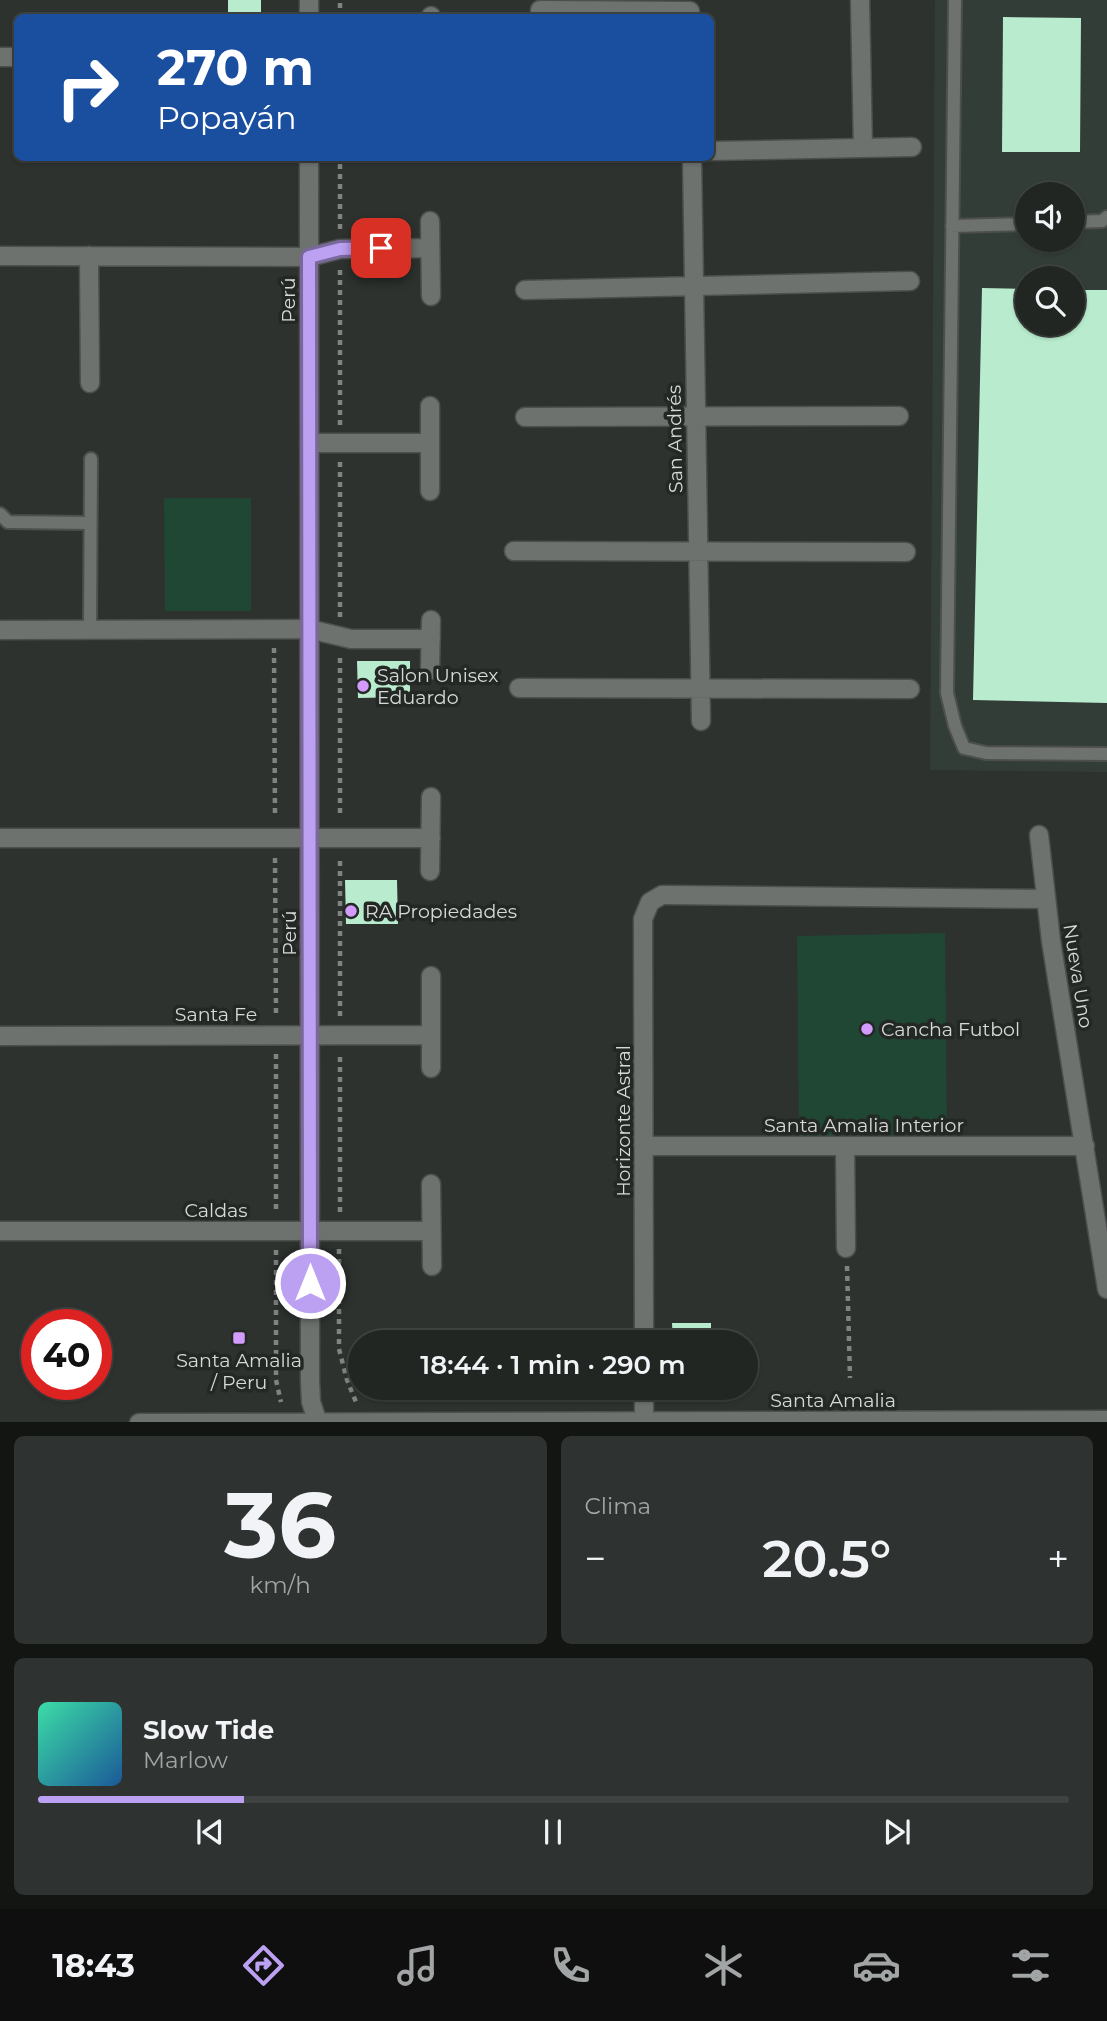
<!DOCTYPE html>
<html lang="es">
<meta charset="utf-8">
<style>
:root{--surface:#222623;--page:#2e3230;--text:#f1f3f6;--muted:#a2a5a6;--line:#3f4341;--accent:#bca0f2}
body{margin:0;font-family:Montserrat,sans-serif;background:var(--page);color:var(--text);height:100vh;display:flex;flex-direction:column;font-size:26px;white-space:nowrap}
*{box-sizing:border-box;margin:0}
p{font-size:23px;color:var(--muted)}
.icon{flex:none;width:38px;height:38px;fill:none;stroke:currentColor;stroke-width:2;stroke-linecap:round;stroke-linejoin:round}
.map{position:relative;height:1422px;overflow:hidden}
.side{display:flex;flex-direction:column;gap:14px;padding:14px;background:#131513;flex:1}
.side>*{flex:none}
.guide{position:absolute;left:14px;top:14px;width:700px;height:147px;border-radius:10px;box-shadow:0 2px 5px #0004,0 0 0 2px var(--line);background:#1a4fa0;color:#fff;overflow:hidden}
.tools{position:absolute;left:1015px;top:182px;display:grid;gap:14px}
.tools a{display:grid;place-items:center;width:70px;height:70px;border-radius:50%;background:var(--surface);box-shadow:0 2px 5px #0004,0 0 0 2px var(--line);font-size:35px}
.speed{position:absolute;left:21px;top:1309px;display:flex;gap:14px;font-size:35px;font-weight:700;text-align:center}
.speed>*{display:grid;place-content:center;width:91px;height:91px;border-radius:50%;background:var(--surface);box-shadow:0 2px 5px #0004,0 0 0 2px var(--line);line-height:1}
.speed .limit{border:10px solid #d22;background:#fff;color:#111}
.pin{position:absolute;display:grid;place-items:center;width:60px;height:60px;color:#fff;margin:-30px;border-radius:14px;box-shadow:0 4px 10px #0006}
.me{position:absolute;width:77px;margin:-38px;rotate:0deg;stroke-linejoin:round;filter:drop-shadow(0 0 5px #0008)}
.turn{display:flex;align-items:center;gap:24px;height:147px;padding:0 28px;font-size:32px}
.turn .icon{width:91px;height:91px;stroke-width:2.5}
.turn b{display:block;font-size:49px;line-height:60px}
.big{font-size:52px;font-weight:600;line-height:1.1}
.side .card{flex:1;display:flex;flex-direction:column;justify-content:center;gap:10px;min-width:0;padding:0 24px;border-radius:10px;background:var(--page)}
.side .dial{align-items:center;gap:0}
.dial b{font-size:91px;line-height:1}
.song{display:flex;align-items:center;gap:21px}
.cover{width:84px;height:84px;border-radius:10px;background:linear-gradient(135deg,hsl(160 70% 55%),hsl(210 70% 35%))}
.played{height:7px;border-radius:4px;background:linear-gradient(90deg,var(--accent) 20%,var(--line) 20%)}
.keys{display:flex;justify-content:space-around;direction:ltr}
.heat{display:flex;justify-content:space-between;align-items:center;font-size:38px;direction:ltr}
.side .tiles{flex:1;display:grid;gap:14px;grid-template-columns:1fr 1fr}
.card:last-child{grid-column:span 2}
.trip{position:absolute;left:348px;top:1330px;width:410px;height:70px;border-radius:35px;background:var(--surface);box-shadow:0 2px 5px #0004,0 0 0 2px var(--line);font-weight:600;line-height:70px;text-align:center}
.tabs{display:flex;height:112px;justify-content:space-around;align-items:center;background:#0e0f0e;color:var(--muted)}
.tabs .icon{width:49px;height:49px}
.tabs .selected{color:var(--accent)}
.tabs b{font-size:32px;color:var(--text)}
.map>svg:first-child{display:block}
.built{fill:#333d37;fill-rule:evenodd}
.green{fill:#204733}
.building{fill:#b9ebce}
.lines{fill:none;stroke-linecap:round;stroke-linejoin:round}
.lane-casing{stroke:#4c4f4d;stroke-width:16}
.street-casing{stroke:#4c4f4d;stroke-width:21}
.secondary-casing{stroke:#4c4f4d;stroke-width:21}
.path{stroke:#7f8381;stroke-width:4.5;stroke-dasharray:5 5;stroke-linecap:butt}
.lane{stroke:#6d726f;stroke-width:12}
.street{stroke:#6d726f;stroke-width:18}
.secondary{stroke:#6d726f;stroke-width:18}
.route-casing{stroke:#7a689d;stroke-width:18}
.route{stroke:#bca0f2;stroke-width:12}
.poi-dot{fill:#d39cfc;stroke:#242825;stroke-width:2.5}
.labels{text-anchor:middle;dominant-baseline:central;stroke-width:7;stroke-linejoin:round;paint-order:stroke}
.street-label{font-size:19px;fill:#d6d9d7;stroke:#242825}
.poi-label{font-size:19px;fill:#d6d9d7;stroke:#242825;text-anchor:start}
</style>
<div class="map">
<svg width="1107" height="1423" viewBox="0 0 1107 1423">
<rect width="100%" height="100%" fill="#2d322f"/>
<path class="built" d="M935,0H1107V772L930,770ZM1027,194H1073V240H1027ZM1027,278H1073V324H1027Z"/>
<path class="green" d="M164,498H251V611H165Z
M945,933L947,1134L799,1136L797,936Z"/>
<path class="building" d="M228,0H261V17H228Z
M1003,17L1081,18L1080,152H1002Z
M982,288L1027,289V324H1073V290H1107V703L973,700Z
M357,661H410V697L358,698Z
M345,880H397L398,924H346Z
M672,1323H711V1342H673Z"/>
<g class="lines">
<defs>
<path id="lane" d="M955,0L947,693L955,726L964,748L986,753L1107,754
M1073,222L1102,221L1107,217
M952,226L1027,224
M0,514L8,522L90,523
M90,629L91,459"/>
<path id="street" d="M860,0L863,148
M540,10L690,11
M431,18V16
M0,57H18
M710,151L912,147
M692,158L701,721
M430,221L431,296
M0,256L309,257L340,249L430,248
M89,256L90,383
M525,290L910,281
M430,406V491
M525,417L899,416
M309,443H430
M514,551L906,552
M0,630L309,629L351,639H431
M430,670L431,620
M519,688L910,689
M1039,835L1051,941L1107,1289
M0,838H431
M430,871L431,797
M0,1036L431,1035
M431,1068V976
M644,1146H1085
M845,1146L846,1248
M431,1184L432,1266
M0,1231H431
M644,1342L643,919L650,902L662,895H668L1046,899
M644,1388V1421"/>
<path id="secondary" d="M309,18V0
M309,158L310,1380L311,1402L318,1423
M139,1423L1107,1420"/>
</defs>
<use href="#lane" class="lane-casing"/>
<use href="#street" class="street-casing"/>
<use href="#secondary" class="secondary-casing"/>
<path class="path" d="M340,18V0
M340,229V158
M340,425V269
M340,617V462
M274,648L275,818
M340,658V817
M275,858L276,1017
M340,1016V857
M276,1054V1210
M340,1212V1053
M339,1249V1349L347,1380L356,1402
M276,1250V1380L281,1402
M847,1266L850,1378"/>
<use href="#lane" class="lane"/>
<use href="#street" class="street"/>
<use href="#secondary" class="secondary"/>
</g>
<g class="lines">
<defs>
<path id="route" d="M310,1283L309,257L340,249L381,248"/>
</defs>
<use href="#route" class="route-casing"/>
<use href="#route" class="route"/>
</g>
<g class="poi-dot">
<circle cx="363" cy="686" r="7"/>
<circle cx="351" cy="911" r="7"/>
<circle cx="867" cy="1029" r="7"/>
<rect x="232" y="1331" width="14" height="14" rx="3.5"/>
</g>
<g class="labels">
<g class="street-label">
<text transform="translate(288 300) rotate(-90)">Perú</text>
<text transform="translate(675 439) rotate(-91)">San Andrés</text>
<text transform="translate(289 933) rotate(-90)">Perú</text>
<text transform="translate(1078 976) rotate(81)">Nueva Uno</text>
<text x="216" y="1014">Santa Fe</text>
<text transform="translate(623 1121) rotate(-90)">Horizonte Astral</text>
<text x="864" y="1125">Santa Amalia Interior</text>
<text x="216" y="1210">Caldas</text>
<text x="833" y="1400">Santa Amalia</text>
</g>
<g class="poi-label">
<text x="377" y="675">Salon Unisex<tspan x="377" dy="22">Eduardo</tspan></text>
<text x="365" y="911">RA Propiedades</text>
<text x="881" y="1029">Cancha Futbol</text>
<text x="239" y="1360" text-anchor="middle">Santa Amalia<tspan x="239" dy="22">/ Peru</tspan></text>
</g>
</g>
</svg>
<div class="tools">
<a><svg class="icon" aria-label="sound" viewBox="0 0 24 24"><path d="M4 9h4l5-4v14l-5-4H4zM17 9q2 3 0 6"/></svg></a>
<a><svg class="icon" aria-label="search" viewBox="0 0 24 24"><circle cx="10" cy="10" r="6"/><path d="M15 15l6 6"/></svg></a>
</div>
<div class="speed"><div class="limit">40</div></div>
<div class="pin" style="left:381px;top:248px;background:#d93025"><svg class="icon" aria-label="arrive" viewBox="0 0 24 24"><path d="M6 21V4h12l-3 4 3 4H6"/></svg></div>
<svg class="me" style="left:310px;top:1283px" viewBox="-20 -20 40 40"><circle r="17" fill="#bca0f2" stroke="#fff" stroke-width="3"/><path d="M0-11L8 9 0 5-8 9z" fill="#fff"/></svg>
<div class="trip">18:44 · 1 min · 290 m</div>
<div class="guide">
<div class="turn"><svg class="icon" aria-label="right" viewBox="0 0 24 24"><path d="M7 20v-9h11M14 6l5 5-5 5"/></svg><div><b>270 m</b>Popayán</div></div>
</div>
</div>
<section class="side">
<div class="tiles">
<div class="card dial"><b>36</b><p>km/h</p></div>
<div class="card"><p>Clima</p>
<div class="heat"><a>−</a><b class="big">20.5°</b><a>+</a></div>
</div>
<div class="card">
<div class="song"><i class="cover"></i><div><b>Slow Tide</b><p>Marlow</p></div></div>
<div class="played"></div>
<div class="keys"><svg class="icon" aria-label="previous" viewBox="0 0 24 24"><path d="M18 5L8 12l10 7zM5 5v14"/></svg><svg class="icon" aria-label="pause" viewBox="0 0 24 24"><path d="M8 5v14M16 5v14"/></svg><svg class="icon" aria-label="next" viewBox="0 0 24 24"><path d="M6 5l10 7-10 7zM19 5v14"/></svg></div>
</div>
</div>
</section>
<nav class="tabs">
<b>18:43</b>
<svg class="icon selected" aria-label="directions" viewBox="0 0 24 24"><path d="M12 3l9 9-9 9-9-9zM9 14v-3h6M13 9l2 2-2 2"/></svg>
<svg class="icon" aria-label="music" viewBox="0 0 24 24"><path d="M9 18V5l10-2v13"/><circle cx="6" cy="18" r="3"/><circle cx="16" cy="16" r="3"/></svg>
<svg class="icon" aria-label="phone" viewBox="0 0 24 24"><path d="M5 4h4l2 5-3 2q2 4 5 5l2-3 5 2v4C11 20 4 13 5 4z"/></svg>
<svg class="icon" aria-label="climate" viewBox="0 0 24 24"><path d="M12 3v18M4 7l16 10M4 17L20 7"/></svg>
<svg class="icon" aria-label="car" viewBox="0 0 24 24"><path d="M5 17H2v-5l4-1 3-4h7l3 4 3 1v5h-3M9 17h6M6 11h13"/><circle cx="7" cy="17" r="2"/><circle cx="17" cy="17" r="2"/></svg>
<svg class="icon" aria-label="filters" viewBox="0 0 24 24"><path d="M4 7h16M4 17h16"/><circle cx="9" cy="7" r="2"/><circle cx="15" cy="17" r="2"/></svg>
</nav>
